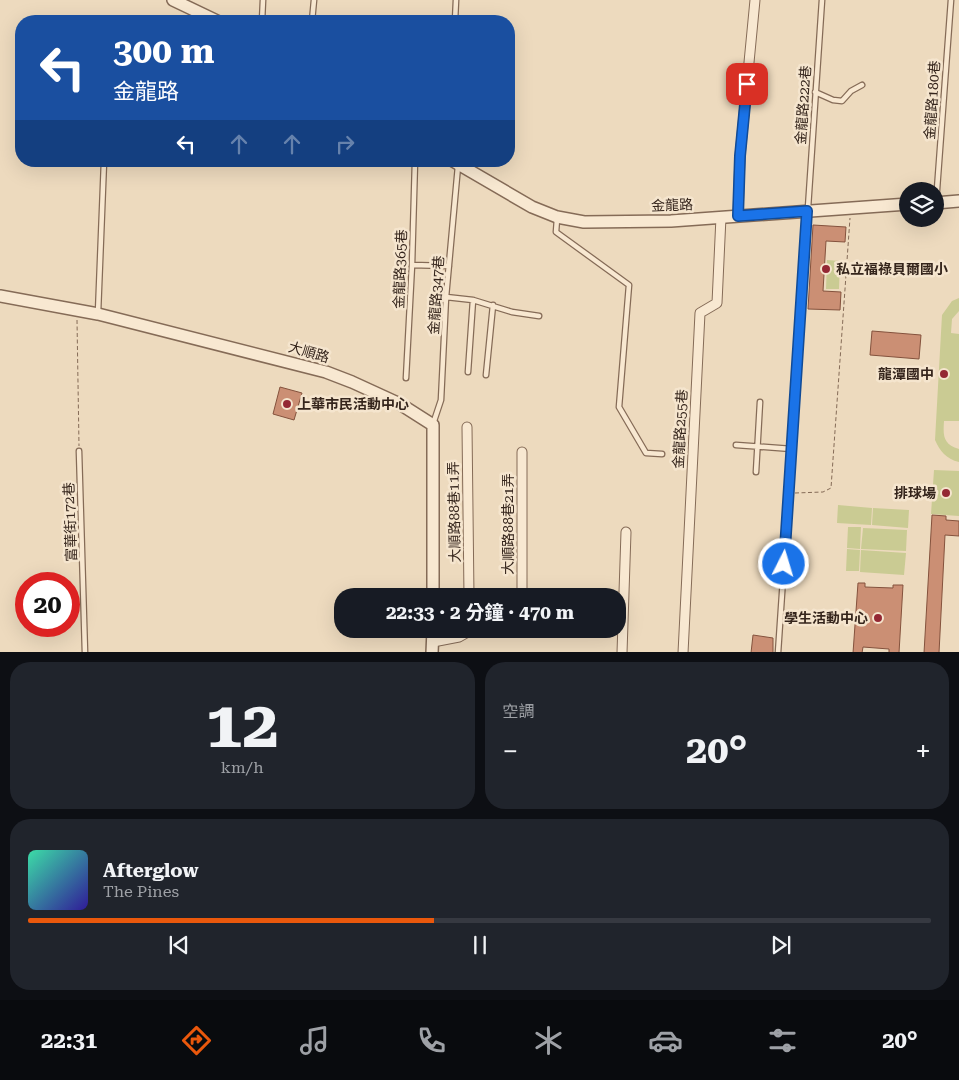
<!DOCTYPE html>
<html lang="zh-TW">
<meta charset="utf-8">
<style>
:root{--surface:#171b24;--page:#20242c;--text:#f1f3f6;--muted:#9ea1a6;--line:#363941;--accent:#ea580c}
body{margin:0;font-family:"Roboto Serif","Noto Sans TC",serif;background:var(--page);color:var(--text);height:100vh;display:flex;flex-direction:column;font-size:19px;white-space:nowrap}
*{box-sizing:border-box;margin:0}
p{font-size:16px;color:var(--muted)}
.icon{flex:none;width:28px;height:28px;fill:none;stroke:currentColor;stroke-width:2;stroke-linecap:round;stroke-linejoin:round}
.map{position:relative;height:652px;overflow:hidden}
.panel{display:flex;flex-direction:column;gap:10px;padding:10px;background:#0d0f14;flex:1}
.panel>*{flex:none}
.top-card{position:absolute;left:15px;top:15px;width:500px;height:152px;border-radius:20px;box-shadow:0 5px 20px #0002;background:#1a4fa0;color:#fff;overflow:hidden}
.buttons{position:absolute;left:899px;top:182px;display:grid;gap:10px}
.buttons a{display:grid;place-items:center;width:45px;height:45px;border-radius:50%;background:var(--surface);box-shadow:0 5px 20px #0002;font-size:25px}
.speed{position:absolute;left:15px;top:572px;display:flex;gap:10px;font-size:25px;font-weight:700;text-align:center}
.speed>*{display:grid;place-content:center;width:65px;height:65px;border-radius:50%;background:var(--surface);box-shadow:0 5px 20px #0002;line-height:1}
.speed .limit{border:8px solid #d22;background:#fff;color:#111}
.pin{position:absolute;display:grid;place-items:center;width:42px;height:42px;color:#fff;margin:-21px;border-radius:10px;box-shadow:0 2px 8px #0006}
.me{position:absolute;width:55px;margin:-28px;rotate:5deg;stroke-linejoin:round;filter:drop-shadow(0 0 4px #0008)}
.turn{display:flex;align-items:center;gap:18px;height:105px;padding:0 15px;font-size:22px}
.turn .icon{width:65px;height:65px;stroke-width:2.5}
.turn b{display:block;font-size:35px;line-height:42px}
.lanes{display:flex;align-items:center;height:48px;padding:0 15px;background:#0003;justify-content:center;gap:25px;direction:ltr}
.lanes .off{opacity:.35}
.big{font-size:38px;font-weight:700;line-height:1.1}
.panel .card{flex:1;display:flex;flex-direction:column;justify-content:center;gap:8px;min-width:0;padding:0 18px;border-radius:20px;background:var(--page)}
.panel .dial{align-items:center;gap:0}
.dial b{font-size:65px;line-height:1}
.song{display:flex;align-items:center;gap:15px}
.cover{width:60px;height:60px;border-radius:8px;background:linear-gradient(135deg,hsl(160 70% 55%),hsl(250 70% 35%))}
.played{height:5px;border-radius:2px;background:linear-gradient(90deg,var(--accent) 45%,var(--line) 45%)}
.keys{display:flex;justify-content:space-around;direction:ltr}
.heat{display:flex;justify-content:space-between;align-items:center;font-size:28px;direction:ltr}
.panel .tiles{flex:1;display:grid;gap:10px;grid-template-columns:1fr 1fr}
.card:last-child{grid-column:span 2}
.trip{position:absolute;left:334px;top:588px;width:292px;height:50px;border-radius:20px;background:var(--surface);box-shadow:0 5px 20px #0002;font-weight:700;line-height:50px;text-align:center}
.menu{display:flex;height:80px;justify-content:space-around;align-items:center;background:#090b0e;color:var(--muted)}
.menu .icon{width:35px;height:35px}
.menu .current{color:var(--accent)}
.menu b{font-size:22px;color:var(--text)}
.map>svg:first-child{display:block}
.green{fill:#cacb93}
.building{fill:#cb8f74;stroke:#84523d}
.lines{fill:none;stroke-linecap:round;stroke-linejoin:round}
.service-casing{stroke:#856b57;stroke-width:7}
.minor-casing{stroke:#856b57;stroke-width:11}
.tertiary-casing{stroke:#856b57;stroke-width:14}
.path{stroke:#856b57;stroke-width:1;stroke-dasharray:4 2.5;stroke-linecap:butt}
.service{stroke:#f8e8d1;stroke-width:4.5}
.minor{stroke:#f8e8d1;stroke-width:9}
.tertiary{stroke:#f8e8d1;stroke-width:11}
.route-casing{stroke:#114b97;stroke-width:12}
.route{stroke:#1a73e8;stroke-width:9}
.poi-dot{fill:#942834;stroke:#f5e5ce;stroke-width:2}
.labels{text-anchor:middle;dominant-baseline:central;stroke-width:5;stroke-linejoin:round;paint-order:stroke}
.street-label{font-size:14px;fill:#35251c;stroke:#f5e5ce}
.poi-label{font-size:14px;font-weight:bold;fill:#35251c;stroke:#f5e5ce;text-anchor:end}
</style>
<div class="map">
<svg width="959" height="653" viewBox="0 0 959 653">
<rect width="100%" height="100%" fill="#eddabe"/>
<path class="green" d="M827,260L840,261L839,289H826Z
M959,298V311L952,319L951,333L959,334V421H944C943,436 943,444 959,449V462C946,459 940,451 935,440L942,315L952,301Z
M934,470L959,471V516L931,514Z
M838,505L872,508L871,525L837,523Z
M873,508L909,510L908,528L872,525Z
M848,527H861L860,549L847,548Z
M863,528L907,530L906,551L861,549Z
M847,549L860,550L859,571H846Z
M861,550L906,553L904,575L860,572Z"/>
<path class="building" d="M813,225L846,227L845,242L826,241L823,291L841,292L840,310L808,309Z
M872,331L921,335L919,359L870,355Z
M280,387L302,393L294,420L273,414Z
M932,515L946,516V520L959,521V536L945,535L939,653H924Z
M858,583H865V587L893,588V585H903L899,653H889V649L863,647L862,653H853Z
M753,635L773,638V653H751Z"/>
<g class="lines">
<defs>
<path id="service" d="M262,21L263,0
M312,21L314,0
M455,21L456,0
M815,92L833,100L842,101L851,91L862,85
M936,203L951,0
M557,219L556,232L629,285L619,407L646,453L662,454
M412,265L449,266
M446,297L473,300L512,312L539,316
M98,313L104,161
M468,372L473,300
M486,375L493,305
M406,378L412,265L415,161
M433,424L441,400L446,297L458,166
M736,445L792,449
M79,451L85,653
M756,472L760,402
M778,653L822,0"/>
<path id="minor" d="M738,216L740,156L755,0
M467,427L469,596
M522,452V596
M433,642L459,637L473,629
M622,653L626,532
M683,653L700,313L717,303L721,217"/>
<path id="tertiary" d="M173,0L217,21
M453,161L532,207L557,217L584,222L671,221L908,204
M935,203L959,201
M0,296L98,314L326,372L352,382L400,404L433,425V596
M432,653L433,629"/>
</defs>
<use href="#service" class="service-casing"/>
<use href="#minor" class="minor-casing"/>
<use href="#tertiary" class="tertiary-casing"/>
<path class="path" d="M77,320L79,446
M795,493L823,492L831,488L850,218"/>
<use href="#service" class="service"/>
<use href="#minor" class="minor"/>
<use href="#tertiary" class="tertiary"/>
</g>
<g class="lines">
<defs>
<path id="route" d="M747,84L740,156L738,216L807,211L784,564"/>
</defs>
<use href="#route" class="route-casing"/>
<use href="#route" class="route"/>
</g>
<g class="poi-dot">
<circle cx="826" cy="269" r="5"/>
<circle cx="944" cy="374" r="5"/>
<circle cx="287" cy="404" r="5"/>
<circle cx="946" cy="493" r="5"/>
<circle cx="878" cy="618" r="5"/>
</g>
<g class="labels">
<g class="street-label">
<text transform="translate(932 100) rotate(-86)">金龍路180巷</text>
<text transform="translate(803 105) rotate(-86)">金龍路222巷</text>
<text transform="translate(672 205) rotate(-2)">金龍路</text>
<text transform="translate(400 269) rotate(-88)">金龍路365巷</text>
<text transform="translate(436 295) rotate(-86)">金龍路347巷</text>
<text transform="translate(309 352) rotate(16)">大順路</text>
<text transform="translate(680 429) rotate(-87)">金龍路255巷</text>
<text transform="translate(454 512) rotate(-91)">大順路88巷11弄</text>
<text transform="translate(70 522) rotate(-92)">富華街172巷</text>
<text transform="translate(508 524) rotate(-90)">大順路88巷21弄</text>
</g>
<g class="poi-label">
<text x="836" y="269" text-anchor="start">私立福祿貝爾國小</text>
<text x="934" y="374">龍潭國中</text>
<text x="297" y="404" text-anchor="start">上華市民活動中心</text>
<text x="936" y="493">排球場</text>
<text x="868" y="618">學生活動中心</text>
</g>
</g>
</svg>
<div class="buttons">
<a><svg class="icon" aria-label="layers" viewBox="0 0 24 24"><path d="M12 4l9 5-9 5-9-5zM3 14l9 5 9-5"/></svg></a>
</div>
<div class="speed"><div class="limit">20</div></div>
<div class="pin" style="left:747px;top:84px;background:#d93025"><svg class="icon" aria-label="arrive" viewBox="0 0 24 24"><path d="M6 21V4h12l-3 4 3 4H6"/></svg></div>
<svg class="me" style="left:784px;top:564px" viewBox="-20 -20 40 40"><circle r="17" fill="#1a73e8" stroke="#fff" stroke-width="3"/><path d="M0-11L8 9 0 5-8 9z" fill="#fff"/></svg>
<div class="trip">22:33 · 2 分鐘 · 470 m</div>
<div class="top-card">
<div class="turn"><svg class="icon" aria-label="left" viewBox="0 0 24 24"><path d="M17 20v-9H6M10 6l-5 5 5 5"/></svg><div><b>300 m</b>金龍路</div></div>
<div class="lanes"><svg class="icon" aria-label="left" viewBox="0 0 24 24"><path d="M17 20v-9H6M10 6l-5 5 5 5"/></svg><svg class="icon off" aria-label="ahead" viewBox="0 0 24 24"><path d="M12 20V5M6 11l6-6 6 6"/></svg><svg class="icon off" aria-label="ahead" viewBox="0 0 24 24"><path d="M12 20V5M6 11l6-6 6 6"/></svg><svg class="icon off" aria-label="right" viewBox="0 0 24 24"><path d="M7 20v-9h11M14 6l5 5-5 5"/></svg></div>
</div>
</div>
<section class="panel">
<div class="tiles">
<div class="card dial"><b>12</b><p>km/h</p></div>
<div class="card"><p>空調</p>
<div class="heat"><a>−</a><b class="big">20°</b><a>+</a></div>
</div>
<div class="card">
<div class="song"><i class="cover"></i><div><b>Afterglow</b><p>The Pines</p></div></div>
<div class="played"></div>
<div class="keys"><svg class="icon" aria-label="previous" viewBox="0 0 24 24"><path d="M18 5L8 12l10 7zM5 5v14"/></svg><svg class="icon" aria-label="pause" viewBox="0 0 24 24"><path d="M8 5v14M16 5v14"/></svg><svg class="icon" aria-label="next" viewBox="0 0 24 24"><path d="M6 5l10 7-10 7zM19 5v14"/></svg></div>
</div>
</div>
</section>
<nav class="menu">
<b>22:31</b>
<svg class="icon current" aria-label="directions" viewBox="0 0 24 24"><path d="M12 3l9 9-9 9-9-9zM9 14v-3h6M13 9l2 2-2 2"/></svg>
<svg class="icon" aria-label="music" viewBox="0 0 24 24"><path d="M9 18V5l10-2v13"/><circle cx="6" cy="18" r="3"/><circle cx="16" cy="16" r="3"/></svg>
<svg class="icon" aria-label="phone" viewBox="0 0 24 24"><path d="M5 4h4l2 5-3 2q2 4 5 5l2-3 5 2v4C11 20 4 13 5 4z"/></svg>
<svg class="icon" aria-label="climate" viewBox="0 0 24 24"><path d="M12 3v18M4 7l16 10M4 17L20 7"/></svg>
<svg class="icon" aria-label="car" viewBox="0 0 24 24"><path d="M5 17H2v-5l4-1 3-4h7l3 4 3 1v5h-3M9 17h6M6 11h13"/><circle cx="7" cy="17" r="2"/><circle cx="17" cy="17" r="2"/></svg>
<svg class="icon" aria-label="filters" viewBox="0 0 24 24"><path d="M4 7h16M4 17h16"/><circle cx="9" cy="7" r="2"/><circle cx="15" cy="17" r="2"/></svg>
<b>20°</b>
</nav>
